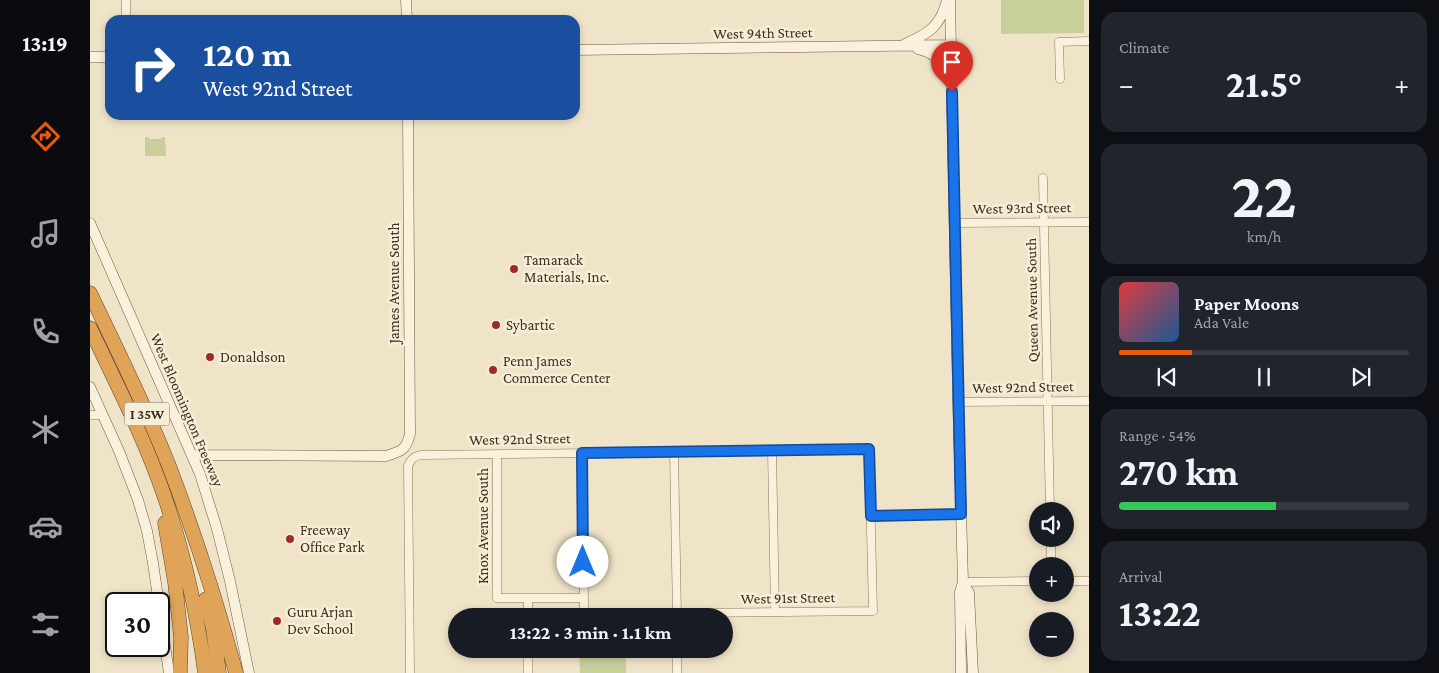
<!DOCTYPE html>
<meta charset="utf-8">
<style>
:root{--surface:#171b24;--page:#20242c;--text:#f1f3f6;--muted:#9ea1a6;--line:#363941;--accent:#ea580c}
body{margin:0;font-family:"Crimson Pro",serif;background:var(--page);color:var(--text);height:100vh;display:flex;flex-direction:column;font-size:19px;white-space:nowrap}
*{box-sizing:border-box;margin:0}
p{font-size:16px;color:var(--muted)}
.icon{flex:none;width:28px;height:28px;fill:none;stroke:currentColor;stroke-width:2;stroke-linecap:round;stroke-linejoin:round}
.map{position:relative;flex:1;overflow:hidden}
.sheet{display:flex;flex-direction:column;gap:12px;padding:12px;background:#0d0f14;width:350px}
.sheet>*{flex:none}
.hud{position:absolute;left:15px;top:15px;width:475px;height:105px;border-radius:15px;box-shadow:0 2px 8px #0003;background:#1a4fa0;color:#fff;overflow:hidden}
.tools{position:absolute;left:939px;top:502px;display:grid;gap:10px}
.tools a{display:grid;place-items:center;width:45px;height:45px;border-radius:50%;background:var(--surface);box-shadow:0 2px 8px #0003;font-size:25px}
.speed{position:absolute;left:15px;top:592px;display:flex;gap:10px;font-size:25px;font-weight:700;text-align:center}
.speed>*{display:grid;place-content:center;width:65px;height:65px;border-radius:50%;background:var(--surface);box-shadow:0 2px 8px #0003;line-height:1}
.speed .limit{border:2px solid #111;border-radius:8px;background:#fff;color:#111}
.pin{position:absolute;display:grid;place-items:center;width:42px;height:42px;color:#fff;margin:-51px -21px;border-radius:50% 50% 50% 0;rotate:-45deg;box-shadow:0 0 5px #0007}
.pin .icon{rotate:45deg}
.me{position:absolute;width:55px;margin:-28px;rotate:0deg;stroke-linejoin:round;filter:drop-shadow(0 0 4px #0008)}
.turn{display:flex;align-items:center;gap:18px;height:105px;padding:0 15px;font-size:22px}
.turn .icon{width:65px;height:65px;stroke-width:2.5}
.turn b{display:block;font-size:35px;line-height:42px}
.big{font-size:38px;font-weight:700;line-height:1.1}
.sheet .card{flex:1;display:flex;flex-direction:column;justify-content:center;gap:8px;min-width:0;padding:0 18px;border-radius:15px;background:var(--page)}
.sheet .dial{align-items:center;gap:0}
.dial b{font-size:65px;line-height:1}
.song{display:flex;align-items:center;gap:15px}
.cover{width:60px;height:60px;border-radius:8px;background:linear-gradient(135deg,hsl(0 70% 55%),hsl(210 70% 35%))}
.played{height:5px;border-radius:2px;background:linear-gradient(90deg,var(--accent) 25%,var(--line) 25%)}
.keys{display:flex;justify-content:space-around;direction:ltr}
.heat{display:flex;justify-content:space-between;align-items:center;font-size:28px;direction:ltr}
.charge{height:8px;border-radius:4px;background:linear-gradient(90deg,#34c759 54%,var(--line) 0)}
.trip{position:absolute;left:358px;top:608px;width:285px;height:50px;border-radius:25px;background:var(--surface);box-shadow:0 2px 8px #0003;font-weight:700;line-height:50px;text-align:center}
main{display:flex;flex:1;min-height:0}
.menu{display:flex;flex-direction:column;width:90px;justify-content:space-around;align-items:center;background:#090b0e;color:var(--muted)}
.menu .icon{width:35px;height:35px}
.menu .current{color:var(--accent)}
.menu b{font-size:22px;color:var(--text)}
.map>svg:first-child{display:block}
.green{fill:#c9cf9b}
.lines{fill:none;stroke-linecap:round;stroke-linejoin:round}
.street-casing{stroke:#8d765c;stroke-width:9}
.secondary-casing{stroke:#6f573f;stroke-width:11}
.highway-casing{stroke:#5b4430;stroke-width:15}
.street{stroke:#faf1dc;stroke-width:8}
.secondary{stroke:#faf1dc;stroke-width:10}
.highway{stroke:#e0a458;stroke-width:14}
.route-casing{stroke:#114b97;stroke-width:12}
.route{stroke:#1a73e8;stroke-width:9}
.poi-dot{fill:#9e2a2b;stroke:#f7eed8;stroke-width:2}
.labels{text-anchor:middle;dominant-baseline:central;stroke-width:5;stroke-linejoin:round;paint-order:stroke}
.shield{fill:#f7eed8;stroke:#756857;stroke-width:1}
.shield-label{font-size:14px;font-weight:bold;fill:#3d2e20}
.street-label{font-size:15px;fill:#3d2e20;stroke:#f7eed8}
.poi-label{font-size:15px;fill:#3d2e20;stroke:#f7eed8;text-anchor:start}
</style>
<main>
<nav class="menu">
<b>13:19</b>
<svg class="icon current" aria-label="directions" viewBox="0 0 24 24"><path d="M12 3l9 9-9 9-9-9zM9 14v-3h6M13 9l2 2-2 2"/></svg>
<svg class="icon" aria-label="music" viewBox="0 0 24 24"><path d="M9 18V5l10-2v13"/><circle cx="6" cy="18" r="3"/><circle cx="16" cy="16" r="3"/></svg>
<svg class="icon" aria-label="phone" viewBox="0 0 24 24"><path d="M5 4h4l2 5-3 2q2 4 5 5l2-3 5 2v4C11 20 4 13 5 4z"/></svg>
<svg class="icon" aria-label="climate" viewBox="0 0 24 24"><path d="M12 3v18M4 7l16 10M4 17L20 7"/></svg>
<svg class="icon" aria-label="car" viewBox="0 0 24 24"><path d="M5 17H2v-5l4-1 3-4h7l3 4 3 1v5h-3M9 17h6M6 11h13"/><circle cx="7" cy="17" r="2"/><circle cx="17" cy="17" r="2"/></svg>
<svg class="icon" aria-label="filters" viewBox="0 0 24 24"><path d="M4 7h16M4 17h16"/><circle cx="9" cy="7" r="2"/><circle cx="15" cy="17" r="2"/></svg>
</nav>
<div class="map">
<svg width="999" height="673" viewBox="0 0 999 673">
<rect width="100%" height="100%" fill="#f0e4c8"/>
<path class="green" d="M911,0H994V33L911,34Z
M55,137H59L60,139H71V137H75L76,156H55Z
M489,649H536V673H490Z"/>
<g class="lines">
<defs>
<path id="street" d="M36,0V20
M970,79L969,42L999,41
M953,178L960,511
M865,223L999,222
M868,402L999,401
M0,415H13
M682,451L685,612
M584,452L587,616
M407,454V598H493
M781,516L871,514
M961,539V566
M975,581H999
M873,582L948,581
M438,598V616
M438,649V673
M587,649V673
M320,673L318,466C321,459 324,456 332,455C481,453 630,452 779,449L783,611L494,614L493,453"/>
<path id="secondary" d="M316,0L317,20
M860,0L868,402L873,582L870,592L871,673
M815,44C838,34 851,26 857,0
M828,49C847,53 854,64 859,81
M485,50L862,45
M0,57H20
M0,223L110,474L127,529L140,581L159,673
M0,387L29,451L48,500L57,531L63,563L79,673
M102,455L296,456C312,451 316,450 320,434L318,115
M873,582L879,593L883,673"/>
<path id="highway" d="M0,293C27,350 56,407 79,466C105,534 127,603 146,673
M0,328C26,383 54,437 74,495C94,553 107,612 115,673
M75,523L85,582L91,637L90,673
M116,599L123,628L129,673"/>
</defs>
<use href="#street" class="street-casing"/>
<use href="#secondary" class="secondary-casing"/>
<use href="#highway" class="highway-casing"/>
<use href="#street" class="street"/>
<use href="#secondary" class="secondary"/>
<use href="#highway" class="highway"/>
</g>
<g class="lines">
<defs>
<path id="route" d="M493,562L492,453L779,449L781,516L871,514L862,92"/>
</defs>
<use href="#route" class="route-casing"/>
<use href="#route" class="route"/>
</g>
<g class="poi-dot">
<circle cx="424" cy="269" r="5"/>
<circle cx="406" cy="325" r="5"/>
<circle cx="120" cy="357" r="5"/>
<circle cx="403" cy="370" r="5"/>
<circle cx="200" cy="539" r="5"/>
<circle cx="187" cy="621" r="5"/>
</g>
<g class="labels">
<rect class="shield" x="34.5" y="402.5" width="45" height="23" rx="4"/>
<g class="shield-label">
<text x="57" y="414">I 35W</text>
</g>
<g class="street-label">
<text transform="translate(673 33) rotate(-1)">West 94th Street</text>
<text transform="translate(932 208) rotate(-1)">West 93rd Street</text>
<text transform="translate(304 283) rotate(-90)">James Avenue South</text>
<text transform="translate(942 300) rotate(-91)">Queen Avenue South</text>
<text transform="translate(933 387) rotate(-1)">West 92nd Street</text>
<text transform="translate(97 410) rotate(67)">West Bloomington Freeway</text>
<text transform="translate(430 439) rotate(-1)">West 92nd Street</text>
<text transform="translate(393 526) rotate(-90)">Knox Avenue South</text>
<text transform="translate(698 598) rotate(-1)">West 91st Street</text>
</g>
<g class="poi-label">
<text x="434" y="260">Tamarack<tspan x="434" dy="17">Materials, Inc.</tspan></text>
<text x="416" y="325">Sybartic</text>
<text x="130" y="357">Donaldson</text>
<text x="413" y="361">Penn James<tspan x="413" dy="17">Commerce Center</tspan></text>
<text x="210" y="530">Freeway<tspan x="210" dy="17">Office Park</tspan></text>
<text x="197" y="612">Guru Arjan<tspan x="197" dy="17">Dev School</tspan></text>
</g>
</g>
</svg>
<div class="tools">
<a><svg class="icon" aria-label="sound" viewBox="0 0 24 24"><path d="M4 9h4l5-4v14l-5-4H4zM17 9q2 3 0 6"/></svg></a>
<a>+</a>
<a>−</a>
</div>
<div class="speed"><div class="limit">30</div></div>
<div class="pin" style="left:862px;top:92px;background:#d93025"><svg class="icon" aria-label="arrive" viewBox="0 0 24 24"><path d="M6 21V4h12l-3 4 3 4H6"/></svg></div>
<svg class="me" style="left:493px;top:562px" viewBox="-20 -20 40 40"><circle r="19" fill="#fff"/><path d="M0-13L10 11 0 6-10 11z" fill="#1a73e8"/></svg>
<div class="trip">13:22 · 3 min · 1.1 km</div>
<div class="hud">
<div class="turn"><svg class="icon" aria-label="right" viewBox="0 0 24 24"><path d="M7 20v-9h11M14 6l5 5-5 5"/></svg><div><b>120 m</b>West 92nd Street</div></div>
</div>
</div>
<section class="sheet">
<div class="card"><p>Climate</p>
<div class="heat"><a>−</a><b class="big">21.5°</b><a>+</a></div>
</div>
<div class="card dial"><b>22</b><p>km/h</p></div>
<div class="card">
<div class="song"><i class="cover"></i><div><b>Paper Moons</b><p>Ada Vale</p></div></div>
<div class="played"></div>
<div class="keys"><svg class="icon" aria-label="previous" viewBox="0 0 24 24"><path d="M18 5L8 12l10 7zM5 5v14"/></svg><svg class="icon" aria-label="pause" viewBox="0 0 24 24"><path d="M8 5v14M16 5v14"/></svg><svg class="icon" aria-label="next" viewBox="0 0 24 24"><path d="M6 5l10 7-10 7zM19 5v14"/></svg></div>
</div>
<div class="card"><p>Range · 54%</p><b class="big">270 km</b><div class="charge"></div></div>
<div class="card"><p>Arrival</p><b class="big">13:22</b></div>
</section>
</main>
